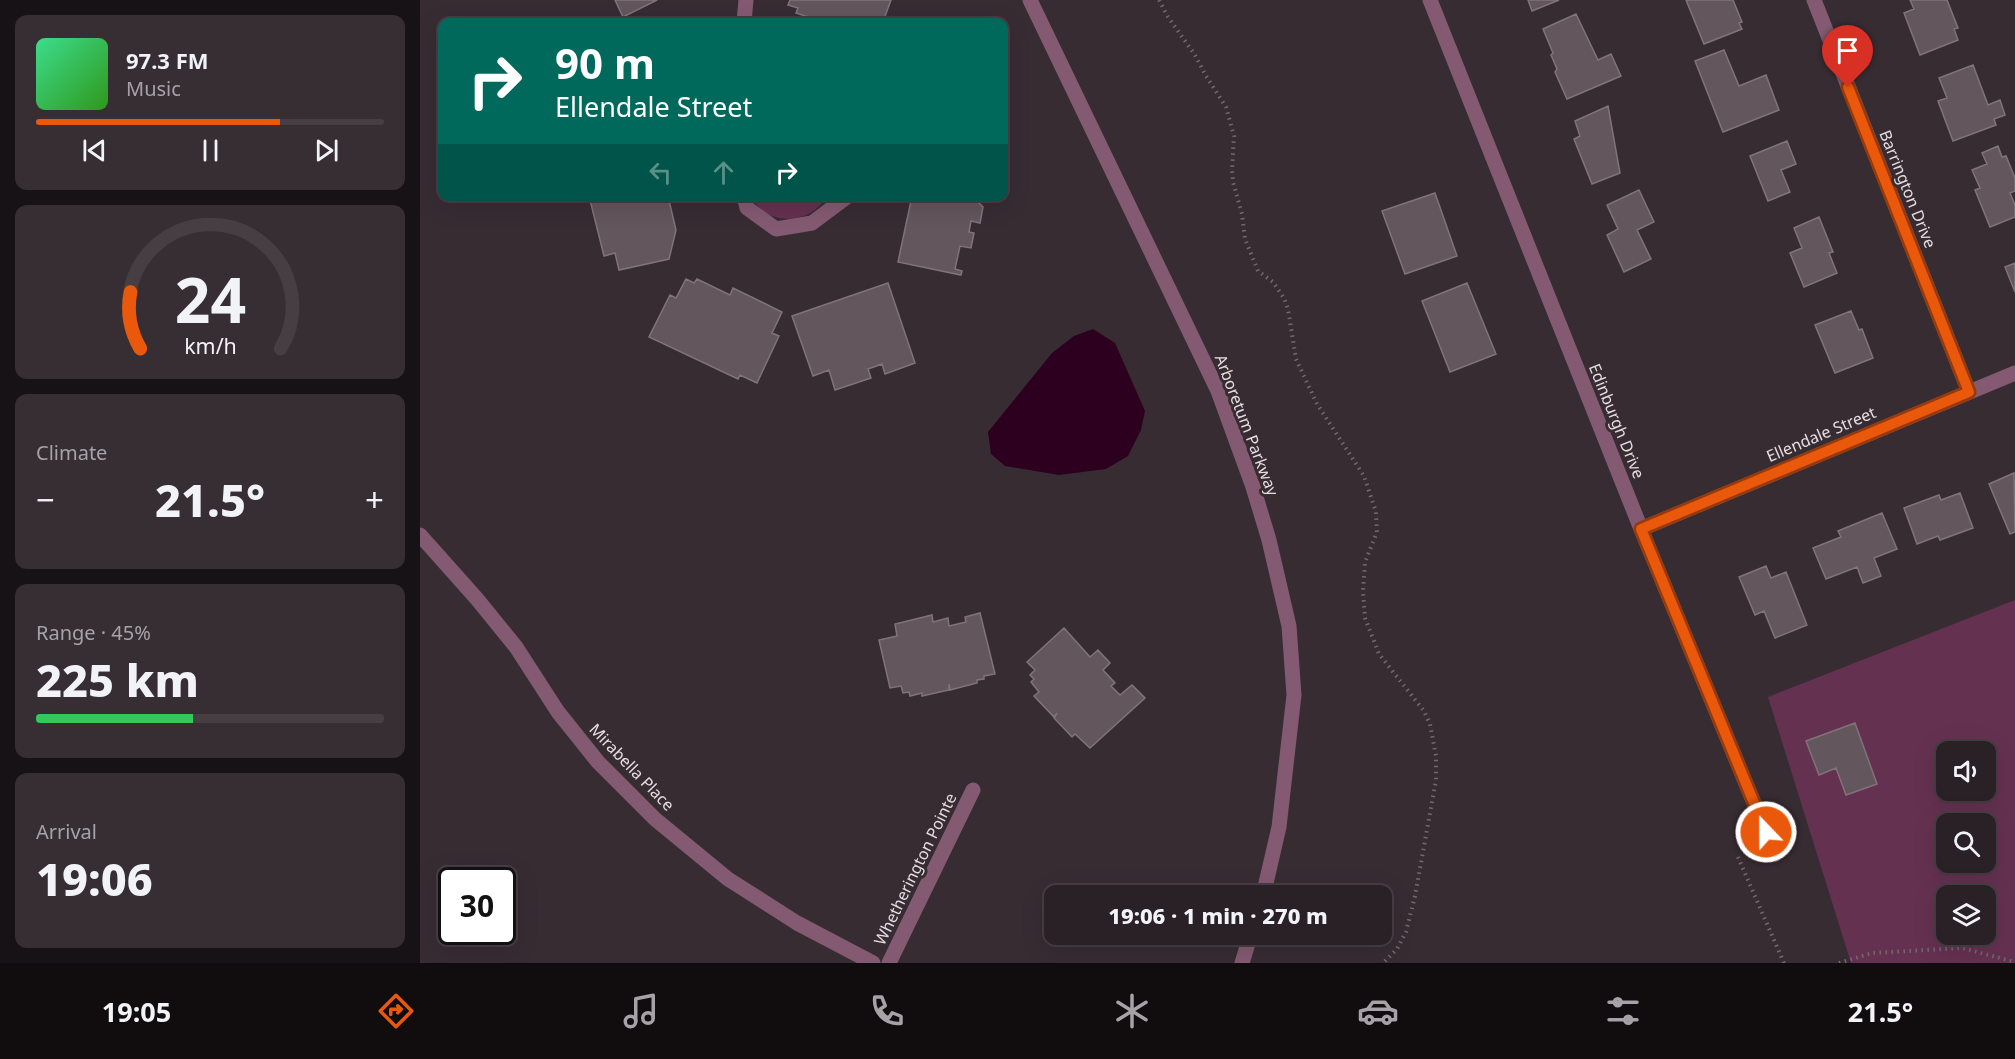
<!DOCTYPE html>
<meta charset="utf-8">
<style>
:root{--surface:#2a2126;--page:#362e32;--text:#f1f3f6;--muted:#a5a3a7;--line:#463e43;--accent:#ea580c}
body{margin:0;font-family:"Noto Sans",sans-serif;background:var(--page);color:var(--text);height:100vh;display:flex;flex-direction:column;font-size:22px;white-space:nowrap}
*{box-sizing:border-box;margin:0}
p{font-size:20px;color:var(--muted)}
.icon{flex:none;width:33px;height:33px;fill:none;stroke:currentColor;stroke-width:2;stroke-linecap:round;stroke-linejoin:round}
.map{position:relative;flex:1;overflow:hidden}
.drawer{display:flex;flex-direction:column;gap:15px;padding:15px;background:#171215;width:420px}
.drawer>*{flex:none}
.hud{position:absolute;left:18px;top:18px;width:570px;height:183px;border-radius:12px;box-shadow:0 6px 24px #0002,0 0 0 2px var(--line);background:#00695c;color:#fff;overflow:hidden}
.controls{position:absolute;left:1516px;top:741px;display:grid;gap:12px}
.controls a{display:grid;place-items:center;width:60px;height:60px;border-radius:12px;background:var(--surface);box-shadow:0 6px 24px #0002,0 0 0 2px var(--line);font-size:30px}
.speed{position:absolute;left:18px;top:867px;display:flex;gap:12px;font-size:30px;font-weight:700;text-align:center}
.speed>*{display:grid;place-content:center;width:78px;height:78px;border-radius:50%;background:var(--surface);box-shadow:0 6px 24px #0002,0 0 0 2px var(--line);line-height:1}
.speed .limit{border:3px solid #111;border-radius:9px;background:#fff;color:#111}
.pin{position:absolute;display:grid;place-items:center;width:51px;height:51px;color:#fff;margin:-62px -26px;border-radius:50% 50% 50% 0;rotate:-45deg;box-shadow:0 0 6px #0007}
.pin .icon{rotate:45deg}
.me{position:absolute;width:66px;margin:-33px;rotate:338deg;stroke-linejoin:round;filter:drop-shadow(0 0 4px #0008)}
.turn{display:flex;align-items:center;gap:21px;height:126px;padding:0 18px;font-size:27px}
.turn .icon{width:78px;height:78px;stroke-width:2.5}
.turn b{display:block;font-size:42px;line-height:51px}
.lanes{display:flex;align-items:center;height:57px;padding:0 18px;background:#0003;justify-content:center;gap:30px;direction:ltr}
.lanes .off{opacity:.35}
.big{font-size:45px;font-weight:800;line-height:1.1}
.drawer .widget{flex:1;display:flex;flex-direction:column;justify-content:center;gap:9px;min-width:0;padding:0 21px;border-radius:12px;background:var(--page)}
.drawer .dial{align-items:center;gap:0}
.dial svg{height:156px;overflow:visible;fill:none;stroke:var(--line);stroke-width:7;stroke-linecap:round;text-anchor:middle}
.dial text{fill:var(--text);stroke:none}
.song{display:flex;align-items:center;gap:18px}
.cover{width:72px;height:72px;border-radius:9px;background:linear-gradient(135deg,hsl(150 70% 55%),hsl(110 70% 35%))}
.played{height:6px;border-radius:3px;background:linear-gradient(90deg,var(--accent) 70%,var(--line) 70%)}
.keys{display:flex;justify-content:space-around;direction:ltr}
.heat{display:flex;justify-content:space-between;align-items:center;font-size:33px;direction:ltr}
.charge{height:9px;border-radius:4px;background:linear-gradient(90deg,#34c759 45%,var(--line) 0)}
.trip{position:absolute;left:624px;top:885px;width:348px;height:60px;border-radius:12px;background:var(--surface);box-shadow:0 6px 24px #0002,0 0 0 2px var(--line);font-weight:800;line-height:60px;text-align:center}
.tabs{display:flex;height:96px;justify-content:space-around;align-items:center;background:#110d0f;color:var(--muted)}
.tabs .icon{width:42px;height:42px}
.tabs .current{color:var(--accent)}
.tabs b{font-size:27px;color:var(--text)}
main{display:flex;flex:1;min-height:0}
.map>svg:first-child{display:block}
.green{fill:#653151;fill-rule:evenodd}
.water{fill:#2c001e}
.building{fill:#63565d;stroke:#81737a;stroke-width:1.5}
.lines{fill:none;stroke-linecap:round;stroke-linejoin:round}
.path{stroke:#73696f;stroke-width:4;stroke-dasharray:1.5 4.5;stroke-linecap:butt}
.minor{stroke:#845a72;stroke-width:15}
.route-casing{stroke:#983908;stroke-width:15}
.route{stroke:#ea580c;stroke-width:10}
.labels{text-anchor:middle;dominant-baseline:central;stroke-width:6;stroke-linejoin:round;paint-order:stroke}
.street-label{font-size:16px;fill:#e4dde1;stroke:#382c33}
</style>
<main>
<section class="drawer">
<div class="widget">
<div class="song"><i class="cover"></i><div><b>97.3 FM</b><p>Music</p></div></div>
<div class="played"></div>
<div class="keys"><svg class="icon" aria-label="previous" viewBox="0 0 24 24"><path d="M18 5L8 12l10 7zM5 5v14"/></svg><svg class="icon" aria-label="pause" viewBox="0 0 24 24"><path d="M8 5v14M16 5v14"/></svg><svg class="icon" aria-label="next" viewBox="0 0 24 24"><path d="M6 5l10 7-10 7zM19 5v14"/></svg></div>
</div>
<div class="widget dial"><svg viewBox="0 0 100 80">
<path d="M14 69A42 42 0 1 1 86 69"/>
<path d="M14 69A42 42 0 0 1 9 40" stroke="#ea580c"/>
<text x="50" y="56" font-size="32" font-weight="700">24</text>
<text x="50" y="72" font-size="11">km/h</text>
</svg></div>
<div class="widget"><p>Climate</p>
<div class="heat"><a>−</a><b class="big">21.5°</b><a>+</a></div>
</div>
<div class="widget"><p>Range · 45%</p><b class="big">225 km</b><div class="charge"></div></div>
<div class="widget"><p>Arrival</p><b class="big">19:06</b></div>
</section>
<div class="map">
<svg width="1595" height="963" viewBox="0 0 1595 963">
<rect width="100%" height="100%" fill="#382c33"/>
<path class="green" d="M331,197H406C395,218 364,226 343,211C338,207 335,202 331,197Z
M1595,600V963H1431L1348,697ZM1527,752H1566V790H1527ZM1527,824H1566V862H1527ZM1527,896H1566V934H1527Z"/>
<path class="water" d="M673,329L695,343L725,411L721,430L708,456L686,469L639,475L585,466L571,454L568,432L632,353L654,336Z"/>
<path class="building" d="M195,0H237L203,17Z
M370,0H471L463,22H404L376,13L378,8L368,5Z
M1108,0H1139L1112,11Z
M1266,0H1313L1322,22L1319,23L1322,29L1284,44Z
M1490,0H1527L1538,28L1534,29L1538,40L1500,55L1484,13L1494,9Z
M1156,14L1178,60L1191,54L1201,76L1147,99L1135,72L1137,69L1131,55L1133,53L1123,29Z
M1304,50L1319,86L1346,75L1359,110L1303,132L1275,61Z
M1553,65L1568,105L1580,100L1585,115L1574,119L1576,125L1533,141L1518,101L1527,98L1519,78Z
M1188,106L1200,173L1172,184L1154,139L1160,136L1155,121Z
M1367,141L1376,164L1361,170L1370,192L1348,201L1330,156Z
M1578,146L1582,157L1586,156L1595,178V191L1590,193L1595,205V217L1570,227L1555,190L1560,188L1552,170L1567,164L1562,153Z
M1219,190L1234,222L1217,230L1231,259L1204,272L1187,235L1198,229L1187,205Z
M1015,193L1037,256L985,274L962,211Z
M169,196H248L256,230L249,259L199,270L195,253L184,256Z
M492,196H559L558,202L563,207L560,223L551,221L549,232L554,233L551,248L540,246L535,269L542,271L541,275L478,262Z
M1399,217L1413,252L1409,253L1417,273L1384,287L1370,253L1382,248L1374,228Z
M1595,263V292L1585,267Z
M266,279L274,283L277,279L310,295L313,288L362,312L352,333L359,336L337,383L320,375L318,379L229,337L250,295L256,298Z
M468,283L495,363L465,374L462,364L448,369L451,378L415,390L409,370L393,376L372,316Z
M1047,283L1076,354L1030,372L1002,301Z
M1431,311L1439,330L1442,329L1453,358L1415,373L1395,325Z
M1594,473L1595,532L1590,534L1569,484Z
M1540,493L1553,528L1520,540L1518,536L1497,544L1484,508L1519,495L1521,500Z
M1462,513L1477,549L1454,558L1461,576L1443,583L1437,567L1406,579L1393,548L1421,537L1418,531Z
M1346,566L1351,578L1366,572L1387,625L1355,638L1344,611L1335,615L1319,577Z
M560,613L575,674L564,676V679L557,680V683L530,690L529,684V690L502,696V693L490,696L489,692L483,693L481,686L470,688L459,640L477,636L475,624L512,615L513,622L528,618L529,626L546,622L545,617Z
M644,628L670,657L678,650L690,663L683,670L695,683L691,686L700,695L712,685L725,698L670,748L655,734L652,737L634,718L637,713L634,717L614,696L619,692L611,682L614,679L610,675L615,670L607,662Z
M1435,723L1457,784L1426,795L1416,768L1399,775L1386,741Z"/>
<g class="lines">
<path class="path" d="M739,0L748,17L775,55L786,76L806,107L814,136L812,170L813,182L822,214L825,239L838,271L853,282L864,298L868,309L876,359L897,404L944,476L956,512L957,532L945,562L943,592L945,618L959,654L1004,711L1010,724L1016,756V780L995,896L986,932L977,949L963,963
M1318,857L1364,963
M1419,963L1452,953L1542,948L1595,962"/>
<path class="minor" d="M610,0L798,391L833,487L849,540L869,626L874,695L859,827L843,896
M1010,0L1221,529L1355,854
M1394,0L1549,392
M324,22L326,0
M324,196L327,208L356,229L392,223L428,196
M1221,529L1595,373
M0,535L57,599L96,647L138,712L178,762L235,819L308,879L377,923L453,963
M469,963L553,790
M822,963L831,934"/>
</g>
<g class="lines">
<defs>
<path id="route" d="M1346,832L1221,529L1549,392L1428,87"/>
</defs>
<use href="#route" class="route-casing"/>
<use href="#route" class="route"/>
</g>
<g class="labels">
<g class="street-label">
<text transform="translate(1488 189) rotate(68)">Barrington Drive</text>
<text transform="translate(1197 421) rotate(68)">Edinburgh Drive</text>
<text transform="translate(827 425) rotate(69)">Arboretum Parkway</text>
<text transform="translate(1401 434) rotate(-23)">Ellendale Street</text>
<text transform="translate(212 767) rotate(46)">Mirabella Place</text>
<text transform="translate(495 869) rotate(-64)">Whetherington Pointe</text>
</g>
</g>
</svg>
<div class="controls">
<a><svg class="icon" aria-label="sound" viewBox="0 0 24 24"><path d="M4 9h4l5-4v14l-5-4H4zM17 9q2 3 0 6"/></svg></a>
<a><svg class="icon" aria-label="search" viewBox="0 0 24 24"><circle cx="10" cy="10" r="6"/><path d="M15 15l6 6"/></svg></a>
<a><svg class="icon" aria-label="layers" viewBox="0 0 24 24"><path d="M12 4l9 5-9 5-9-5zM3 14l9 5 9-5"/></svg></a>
</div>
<div class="speed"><div class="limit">30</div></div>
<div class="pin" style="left:1428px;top:87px;background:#d93025"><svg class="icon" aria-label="arrive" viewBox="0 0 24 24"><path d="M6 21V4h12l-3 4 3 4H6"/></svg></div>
<svg class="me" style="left:1346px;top:832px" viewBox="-20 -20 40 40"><circle r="17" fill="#ea580c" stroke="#fff" stroke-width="3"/><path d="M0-11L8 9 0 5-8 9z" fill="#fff"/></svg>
<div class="trip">19:06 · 1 min · 270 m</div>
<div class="hud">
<div class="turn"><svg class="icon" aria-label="right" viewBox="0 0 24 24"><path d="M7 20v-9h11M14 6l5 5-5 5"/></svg><div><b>90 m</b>Ellendale Street</div></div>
<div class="lanes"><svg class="icon off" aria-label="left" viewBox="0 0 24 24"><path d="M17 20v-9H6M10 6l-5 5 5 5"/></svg><svg class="icon off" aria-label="ahead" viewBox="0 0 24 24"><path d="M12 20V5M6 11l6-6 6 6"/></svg><svg class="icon" aria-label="right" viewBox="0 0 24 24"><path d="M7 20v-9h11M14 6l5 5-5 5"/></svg></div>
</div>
</div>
</main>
<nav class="tabs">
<b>19:05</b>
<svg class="icon current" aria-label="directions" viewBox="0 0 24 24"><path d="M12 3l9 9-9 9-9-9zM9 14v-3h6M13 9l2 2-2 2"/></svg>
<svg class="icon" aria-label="music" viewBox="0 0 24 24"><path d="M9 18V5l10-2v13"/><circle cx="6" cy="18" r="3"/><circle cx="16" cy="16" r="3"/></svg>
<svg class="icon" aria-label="phone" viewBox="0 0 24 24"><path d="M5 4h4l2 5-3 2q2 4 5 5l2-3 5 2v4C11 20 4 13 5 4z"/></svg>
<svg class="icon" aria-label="climate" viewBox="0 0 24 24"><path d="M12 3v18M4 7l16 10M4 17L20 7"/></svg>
<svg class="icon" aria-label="car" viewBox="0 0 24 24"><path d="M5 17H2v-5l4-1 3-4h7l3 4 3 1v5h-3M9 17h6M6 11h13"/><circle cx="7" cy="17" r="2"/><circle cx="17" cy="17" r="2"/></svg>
<svg class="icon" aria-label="filters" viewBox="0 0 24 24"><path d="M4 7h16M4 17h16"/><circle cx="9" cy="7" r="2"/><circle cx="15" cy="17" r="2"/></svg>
<b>21.5°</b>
</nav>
